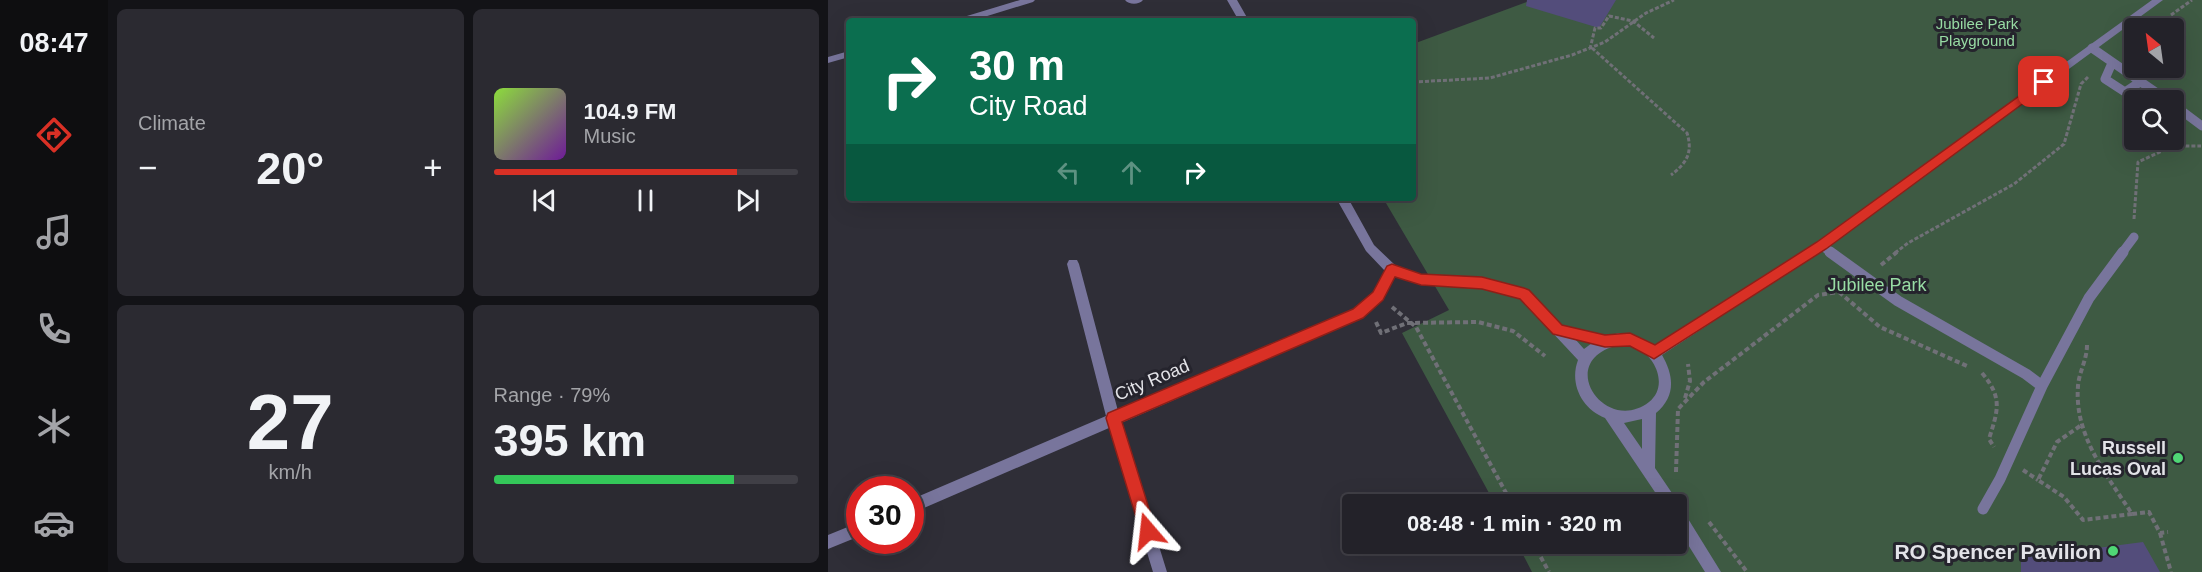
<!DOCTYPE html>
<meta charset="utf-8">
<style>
:root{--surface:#232229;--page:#2b2a31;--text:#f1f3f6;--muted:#a3a4a8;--line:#403f46;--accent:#d93025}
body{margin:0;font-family:Arial,sans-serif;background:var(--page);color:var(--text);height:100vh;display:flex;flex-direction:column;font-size:22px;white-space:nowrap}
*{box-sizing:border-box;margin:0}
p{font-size:20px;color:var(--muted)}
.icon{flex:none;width:33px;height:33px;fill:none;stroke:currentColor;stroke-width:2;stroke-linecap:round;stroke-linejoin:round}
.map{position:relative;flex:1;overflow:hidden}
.panel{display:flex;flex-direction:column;gap:9px;padding:9px;background:#131317;width:720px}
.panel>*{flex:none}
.hud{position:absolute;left:18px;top:18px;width:570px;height:183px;border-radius:6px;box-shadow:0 6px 24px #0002,0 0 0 2px var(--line);background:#0b6e4f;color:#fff;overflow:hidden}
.needle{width:39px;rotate:331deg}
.controls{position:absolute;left:1296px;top:18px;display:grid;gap:12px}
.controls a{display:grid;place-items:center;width:60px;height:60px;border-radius:6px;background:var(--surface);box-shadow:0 6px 24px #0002,0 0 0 2px var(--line);font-size:30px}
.speed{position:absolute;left:18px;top:476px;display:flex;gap:12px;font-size:30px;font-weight:700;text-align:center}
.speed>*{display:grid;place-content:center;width:78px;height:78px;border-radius:50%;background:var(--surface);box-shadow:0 6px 24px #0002,0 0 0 2px var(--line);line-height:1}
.speed .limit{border:9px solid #d22;background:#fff;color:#111}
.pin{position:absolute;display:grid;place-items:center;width:51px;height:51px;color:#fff;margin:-26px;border-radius:12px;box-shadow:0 3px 9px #0006}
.me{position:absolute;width:66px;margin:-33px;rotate:343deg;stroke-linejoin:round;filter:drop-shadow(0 0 4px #0008)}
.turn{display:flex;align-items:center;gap:21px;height:126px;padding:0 24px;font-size:27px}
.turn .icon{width:78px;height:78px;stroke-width:2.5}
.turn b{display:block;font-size:42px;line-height:51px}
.lanes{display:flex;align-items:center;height:57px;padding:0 24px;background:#0003;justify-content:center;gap:30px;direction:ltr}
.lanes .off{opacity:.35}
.big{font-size:45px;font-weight:700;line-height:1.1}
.panel .tile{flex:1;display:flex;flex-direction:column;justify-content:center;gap:9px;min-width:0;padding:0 21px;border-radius:9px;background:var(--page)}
.panel .dial{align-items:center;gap:0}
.dial b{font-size:78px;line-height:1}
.song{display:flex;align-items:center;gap:18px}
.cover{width:72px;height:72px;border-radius:9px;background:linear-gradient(135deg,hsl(90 70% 55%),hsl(280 70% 35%))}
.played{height:6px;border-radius:3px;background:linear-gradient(90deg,var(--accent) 80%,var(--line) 80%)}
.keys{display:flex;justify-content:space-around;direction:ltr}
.heat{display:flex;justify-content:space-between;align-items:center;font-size:33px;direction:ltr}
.charge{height:9px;border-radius:4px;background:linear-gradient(90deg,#34c759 79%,var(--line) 0)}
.panel .tiles{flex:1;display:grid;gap:9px;grid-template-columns:repeat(2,1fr)}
.trip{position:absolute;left:514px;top:494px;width:345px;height:60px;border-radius:6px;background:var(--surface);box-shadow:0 6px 24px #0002,0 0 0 2px var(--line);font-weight:700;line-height:60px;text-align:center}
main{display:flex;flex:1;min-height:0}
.menu{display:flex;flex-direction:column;width:108px;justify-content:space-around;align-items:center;background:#0e0e10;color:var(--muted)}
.menu .icon{width:42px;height:42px}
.menu .active{color:var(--accent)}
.menu b{font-size:27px;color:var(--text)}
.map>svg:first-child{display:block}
.green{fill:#3e5a43;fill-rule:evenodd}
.building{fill:#534d7b}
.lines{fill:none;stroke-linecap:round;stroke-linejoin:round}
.path-far1{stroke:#707077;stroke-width:3;stroke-dasharray:4 2;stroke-linecap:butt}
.path{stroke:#707077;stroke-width:4;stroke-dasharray:5 3;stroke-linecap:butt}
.lane-far1{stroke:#78759c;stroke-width:9}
.lane{stroke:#78759c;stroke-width:11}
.street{fill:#78759c;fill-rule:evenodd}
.route{fill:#d93025;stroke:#8d1f18;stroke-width:1.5}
.poi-dot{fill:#4fd675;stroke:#25242d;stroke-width:2}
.labels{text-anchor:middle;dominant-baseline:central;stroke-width:6;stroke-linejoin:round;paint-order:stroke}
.far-park-label{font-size:15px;fill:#98dca4;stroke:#25242d}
.park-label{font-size:18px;fill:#98dca4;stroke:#25242d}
.street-label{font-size:18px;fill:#e3e3e8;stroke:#25242d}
.poi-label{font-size:18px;font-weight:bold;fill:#e3e3e8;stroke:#25242d;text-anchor:end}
.near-poi-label{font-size:21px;font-weight:bold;fill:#e3e3e8;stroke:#25242d;text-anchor:end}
</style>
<main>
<nav class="menu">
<b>08:47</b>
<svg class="icon active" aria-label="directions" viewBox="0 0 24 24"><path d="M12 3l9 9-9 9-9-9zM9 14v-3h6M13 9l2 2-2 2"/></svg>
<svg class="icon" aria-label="music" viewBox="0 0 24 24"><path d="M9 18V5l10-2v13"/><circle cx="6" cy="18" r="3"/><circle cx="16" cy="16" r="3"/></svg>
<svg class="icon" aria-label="phone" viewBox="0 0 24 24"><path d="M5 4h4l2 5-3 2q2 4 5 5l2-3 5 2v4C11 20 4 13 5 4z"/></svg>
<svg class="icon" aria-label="climate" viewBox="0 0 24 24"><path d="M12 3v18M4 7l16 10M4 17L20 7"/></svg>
<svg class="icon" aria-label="car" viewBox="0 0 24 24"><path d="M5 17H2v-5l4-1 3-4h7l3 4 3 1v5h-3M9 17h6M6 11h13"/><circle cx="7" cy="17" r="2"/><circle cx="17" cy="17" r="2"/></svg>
</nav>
<section class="panel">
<div class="tiles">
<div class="tile"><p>Climate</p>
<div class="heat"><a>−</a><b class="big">20°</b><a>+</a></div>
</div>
<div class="tile">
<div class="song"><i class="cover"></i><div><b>104.9 FM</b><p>Music</p></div></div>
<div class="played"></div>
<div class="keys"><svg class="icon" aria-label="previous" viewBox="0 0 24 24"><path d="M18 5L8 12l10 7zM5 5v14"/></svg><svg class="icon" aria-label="pause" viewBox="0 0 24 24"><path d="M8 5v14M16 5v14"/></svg><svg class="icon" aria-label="next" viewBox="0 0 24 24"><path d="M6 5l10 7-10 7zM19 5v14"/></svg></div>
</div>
<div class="tile dial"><b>27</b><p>km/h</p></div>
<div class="tile"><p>Range · 79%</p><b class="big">395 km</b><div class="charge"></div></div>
</div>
</section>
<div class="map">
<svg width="1374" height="572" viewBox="0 0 1374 572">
<rect width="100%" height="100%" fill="#2f2e37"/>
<path class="green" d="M704,0H1374V572H704L689,543H849V504H667L574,333L621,310L555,198H585V44ZM1306,28H1346V68H1306ZM1306,100H1346V140H1306Z"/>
<path class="building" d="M699,0H788L771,28L698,6Z
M1315,542L1332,572H1193V558Z"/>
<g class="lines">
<path class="path-far1" d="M1343,15L1364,0
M764,48L859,133C865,152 859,163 843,175
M762,49L767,28H773L781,16L805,21L826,38
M585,82L662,78L744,55L777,42L818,13L846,0
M1306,219L1310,162L1345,146H1373
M1067,253L1080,243L1186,184L1236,144L1253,84L1260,77"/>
<path class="path" d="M1053,265L1069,252
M1011,292L1052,327L1139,366
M564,307L588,327L684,504
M548,322L553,333L579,323L650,322L685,331L717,356
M1259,345C1259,360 1251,372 1250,386C1246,436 1279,475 1304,514L1321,512L1332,533L1340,532
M1154,373C1175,398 1170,410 1161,439L1166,447
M857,398L862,381L860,364
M1252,426L1229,442L1210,480L1236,497L1255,520L1304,514
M1195,470L1210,480
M848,472L850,409L876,382L990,295L1011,292L1019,286
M881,522L919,572
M1332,533L1343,572
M705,543L721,572"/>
<path class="lane-far1" d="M1264,48L1339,100
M1284,63L1277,79L1297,92L1312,82
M1346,105L1374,126
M993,245L1004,253
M1294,253L1306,237"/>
<path class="lane" d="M1002,252L1070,301L1198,374L1214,386L1172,479L1155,509
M1214,386L1261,298L1295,252"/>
<path class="street" d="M192,0H207L205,2L143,21H127L129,19Z
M297,0H315C311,5 301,5 297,0Z
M399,0H409L421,21H411Z
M1324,0H1335L997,248L834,355C846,376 848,396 828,413L827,468L848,499L850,504L849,507V504H835L777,418C754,409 741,384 750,360L692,298L654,288L593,285L567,276L554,300L534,318L293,423L339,572H325L281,428L82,514V500L278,416L239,264L241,260H249L251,264L290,411L526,310L546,292L557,271L538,251L508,198H520L546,245L568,266L593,275L654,278L696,289L700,290L733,325L780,336L791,333L799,334L818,341L826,346L989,242ZM747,339L764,343L756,349ZM791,345C797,345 804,346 809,348C829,358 840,387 821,402C777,436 725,360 791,345ZM814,419V449L796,423Z
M21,51V57L0,63V57Z
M849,507L854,509L893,572H877L849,527Z
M32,522V536L0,549V535Z"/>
</g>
<path class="route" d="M1216,78L1220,80V85L998,249L826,359L802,346L777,347L725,334L692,299L654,289L593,285L567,277L555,300L535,318L294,422L328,531L326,537L320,539L314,537L278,418L280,413L525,309L545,292L559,266L564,264L593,274L654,277L696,288L701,290L734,325L777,335L802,333L827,345L989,242Z"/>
<g class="poi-dot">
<circle cx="1350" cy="458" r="6"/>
<circle cx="1285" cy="551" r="6"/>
</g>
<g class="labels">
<g class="far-park-label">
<text x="1149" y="23">Jubilee Park<tspan x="1149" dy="17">Playground</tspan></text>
</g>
<g class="park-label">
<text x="1049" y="285">Jubilee Park</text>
</g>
<g class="street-label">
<text transform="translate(324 380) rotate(-23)">City Road</text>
</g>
<g class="poi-label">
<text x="1338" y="448">Russell<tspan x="1338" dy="21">Lucas Oval</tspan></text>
</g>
<g class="near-poi-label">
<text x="1273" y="551">RO Spencer Pavilion</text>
</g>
</g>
</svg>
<div class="controls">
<a><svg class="needle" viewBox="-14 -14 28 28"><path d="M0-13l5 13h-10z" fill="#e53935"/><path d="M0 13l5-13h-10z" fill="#a3a4a8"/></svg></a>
<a><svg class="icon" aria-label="search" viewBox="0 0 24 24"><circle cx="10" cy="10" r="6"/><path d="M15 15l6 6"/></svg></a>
</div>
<div class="speed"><div class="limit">30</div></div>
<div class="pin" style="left:1216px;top:82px;background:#d93025"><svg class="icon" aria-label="arrive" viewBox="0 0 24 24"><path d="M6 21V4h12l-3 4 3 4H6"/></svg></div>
<svg class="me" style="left:320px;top:531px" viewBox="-20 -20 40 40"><path d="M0-17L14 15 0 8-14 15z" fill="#d93025" stroke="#fff" stroke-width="4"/></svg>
<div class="trip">08:48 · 1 min · 320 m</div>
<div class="hud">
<div class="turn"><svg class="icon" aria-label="right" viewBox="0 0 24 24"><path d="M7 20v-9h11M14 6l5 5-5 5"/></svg><div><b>30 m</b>City Road</div></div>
<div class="lanes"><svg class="icon off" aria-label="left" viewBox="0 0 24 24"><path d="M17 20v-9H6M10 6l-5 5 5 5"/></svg><svg class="icon off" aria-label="ahead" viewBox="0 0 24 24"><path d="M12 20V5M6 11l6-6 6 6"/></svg><svg class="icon" aria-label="right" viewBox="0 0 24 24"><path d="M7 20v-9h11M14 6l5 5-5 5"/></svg></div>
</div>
</div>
</main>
